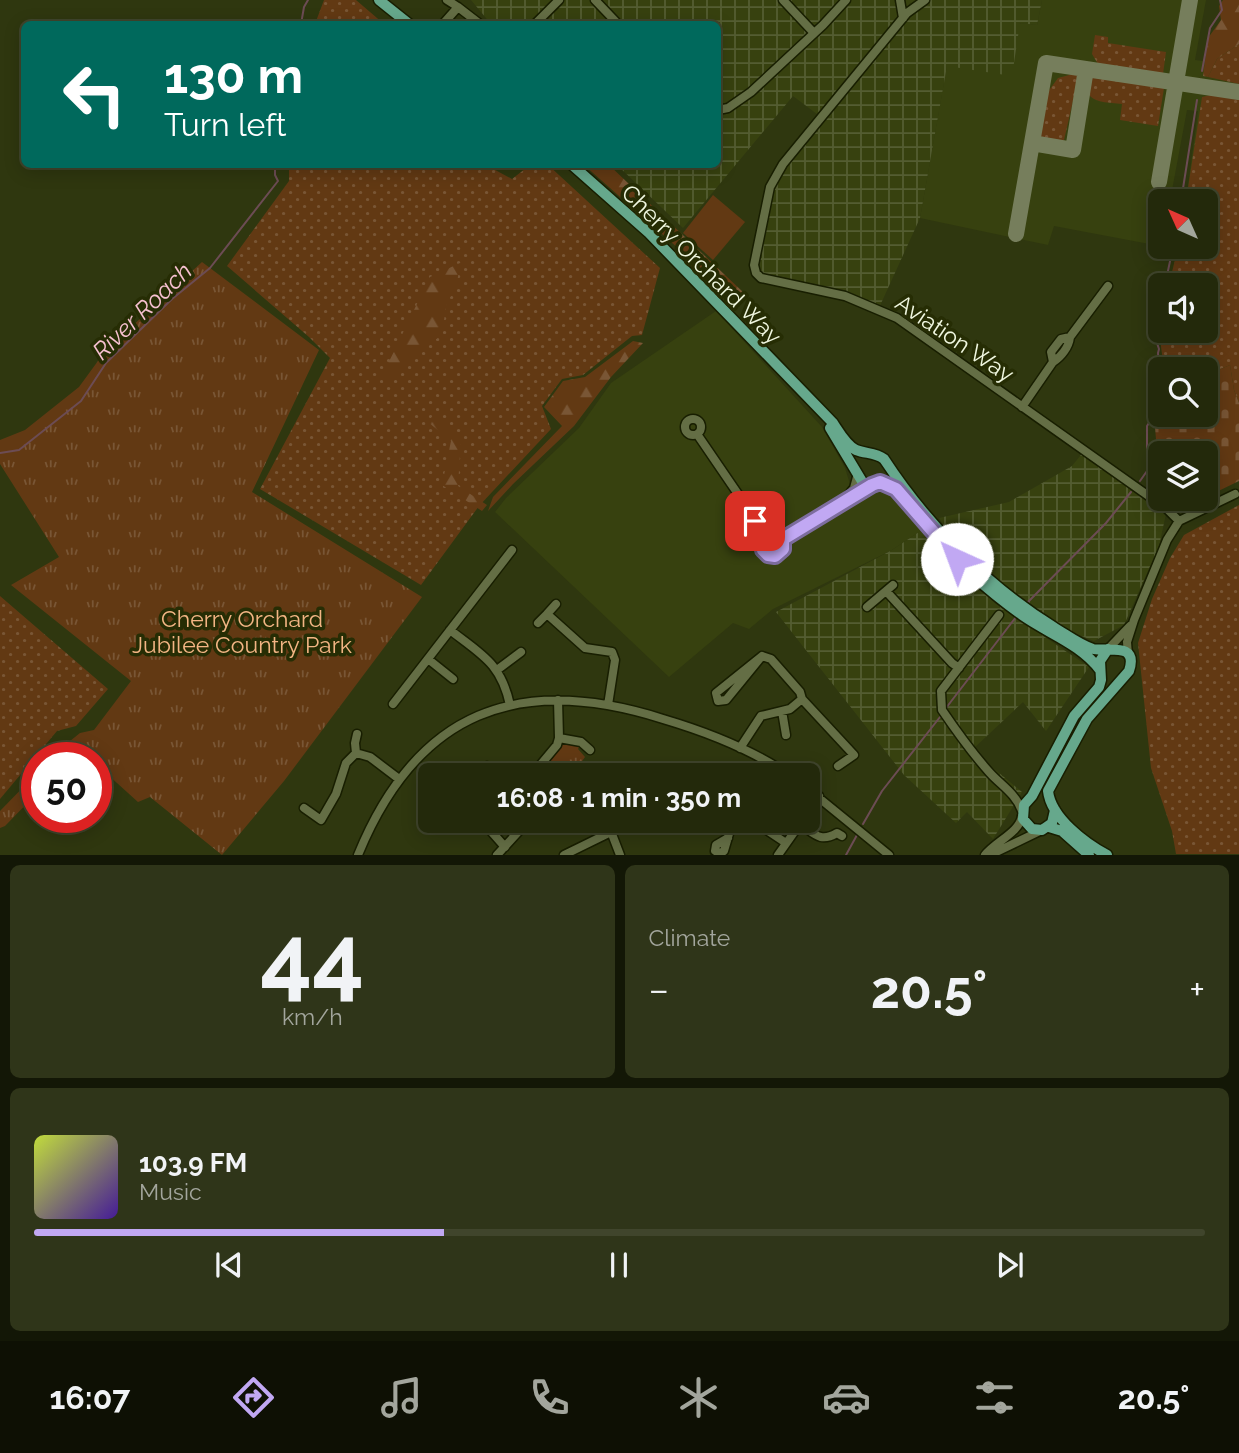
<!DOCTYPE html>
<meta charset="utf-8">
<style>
:root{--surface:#23290b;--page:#2f3519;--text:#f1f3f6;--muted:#a3a69d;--line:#40452c;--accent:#c1a8f3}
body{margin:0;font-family:Raleway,sans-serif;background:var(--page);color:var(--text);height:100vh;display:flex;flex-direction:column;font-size:26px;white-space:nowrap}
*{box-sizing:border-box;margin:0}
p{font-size:23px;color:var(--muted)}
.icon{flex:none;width:38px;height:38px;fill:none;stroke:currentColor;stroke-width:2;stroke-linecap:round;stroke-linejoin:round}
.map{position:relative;height:855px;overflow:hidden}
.sheet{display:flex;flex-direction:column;gap:10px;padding:10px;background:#131706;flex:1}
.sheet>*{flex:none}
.top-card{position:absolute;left:21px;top:21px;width:700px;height:147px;border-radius:10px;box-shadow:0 4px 18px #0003,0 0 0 2px var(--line);background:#00695c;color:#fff;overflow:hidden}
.needle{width:46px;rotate:315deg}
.fabs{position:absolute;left:1148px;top:189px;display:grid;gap:14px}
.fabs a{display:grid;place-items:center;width:70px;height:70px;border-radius:10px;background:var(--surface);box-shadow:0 4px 18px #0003,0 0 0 2px var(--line);font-size:35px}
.speed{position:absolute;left:21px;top:742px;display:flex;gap:14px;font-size:35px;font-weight:700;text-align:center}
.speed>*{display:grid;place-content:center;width:91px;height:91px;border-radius:50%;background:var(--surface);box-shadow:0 4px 18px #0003,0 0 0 2px var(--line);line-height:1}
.speed .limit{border:10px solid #d22;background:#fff;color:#111}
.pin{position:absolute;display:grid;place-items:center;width:60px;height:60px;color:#fff;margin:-30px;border-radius:14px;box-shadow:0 4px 10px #0006}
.me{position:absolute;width:77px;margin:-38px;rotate:317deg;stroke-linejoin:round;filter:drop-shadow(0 0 5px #0008)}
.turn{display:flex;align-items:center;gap:24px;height:147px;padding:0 28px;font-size:32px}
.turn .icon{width:91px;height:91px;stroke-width:2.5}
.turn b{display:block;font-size:49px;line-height:60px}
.big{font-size:52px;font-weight:700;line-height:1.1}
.sheet .card{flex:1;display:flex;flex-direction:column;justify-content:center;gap:10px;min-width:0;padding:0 24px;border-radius:10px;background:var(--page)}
.sheet .dial{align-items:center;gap:0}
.dial b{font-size:91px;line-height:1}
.song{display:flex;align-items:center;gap:21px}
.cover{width:84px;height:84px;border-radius:10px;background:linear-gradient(135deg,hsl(70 70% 55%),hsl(260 70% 35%))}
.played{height:7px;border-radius:4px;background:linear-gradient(90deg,var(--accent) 35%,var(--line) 35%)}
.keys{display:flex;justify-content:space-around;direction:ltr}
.heat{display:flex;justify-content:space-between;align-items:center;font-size:38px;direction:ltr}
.sheet .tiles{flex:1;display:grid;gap:10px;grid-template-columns:1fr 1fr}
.card:last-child{grid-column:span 2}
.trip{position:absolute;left:418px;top:763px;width:402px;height:70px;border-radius:10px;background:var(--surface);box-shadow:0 4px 18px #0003,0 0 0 2px var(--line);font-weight:700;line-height:70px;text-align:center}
.tab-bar{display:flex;height:112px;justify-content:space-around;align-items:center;background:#0e1004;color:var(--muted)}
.tab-bar .icon{width:49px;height:49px}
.tab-bar .selected{color:var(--accent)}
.tab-bar b{font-size:32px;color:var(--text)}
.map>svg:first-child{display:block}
.built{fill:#37410f}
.industrial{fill:url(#industrial-grid)}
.grass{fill:url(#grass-dots)}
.forest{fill:url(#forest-firs)}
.cemetery{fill:url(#cemetery-stones)}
.park{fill:url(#park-tufts)}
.pitch{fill:#623913}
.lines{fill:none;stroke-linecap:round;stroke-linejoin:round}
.stream{stroke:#6c4c54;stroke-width:2}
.taxiway{stroke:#767e5c;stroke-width:16}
.minor-casing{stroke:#181e01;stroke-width:11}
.major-casing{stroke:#181e01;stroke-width:13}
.minor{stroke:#646e45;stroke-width:8}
.major{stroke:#66a88c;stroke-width:10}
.route-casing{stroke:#7d6d9e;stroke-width:18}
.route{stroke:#c1a8f3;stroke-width:12}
.labels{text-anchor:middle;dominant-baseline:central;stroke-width:7;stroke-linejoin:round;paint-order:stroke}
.street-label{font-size:23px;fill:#f0f7e0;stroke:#262d04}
.park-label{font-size:23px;fill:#f3b584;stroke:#262d04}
.water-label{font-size:24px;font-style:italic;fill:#f7c1d1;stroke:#262d04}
</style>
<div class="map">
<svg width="1239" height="855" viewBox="0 0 1239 855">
<defs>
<pattern id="industrial-grid" width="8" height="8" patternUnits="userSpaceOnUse" patternTransform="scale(1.75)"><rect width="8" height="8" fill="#37410f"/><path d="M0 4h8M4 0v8" fill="none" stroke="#545d32"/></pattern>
<pattern id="grass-dots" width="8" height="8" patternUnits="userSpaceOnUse" patternTransform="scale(1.75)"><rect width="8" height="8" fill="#623913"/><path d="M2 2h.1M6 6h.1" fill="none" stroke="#795635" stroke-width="1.8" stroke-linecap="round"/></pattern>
<pattern id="forest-firs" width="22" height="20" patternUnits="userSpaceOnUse" patternTransform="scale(1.75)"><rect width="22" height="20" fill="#623913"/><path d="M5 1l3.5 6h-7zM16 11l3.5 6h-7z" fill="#795635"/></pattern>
<pattern id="cemetery-stones" width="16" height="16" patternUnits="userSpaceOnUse" patternTransform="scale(1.75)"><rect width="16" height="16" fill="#623913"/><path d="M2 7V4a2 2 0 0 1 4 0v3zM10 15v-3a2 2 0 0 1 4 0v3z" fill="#795635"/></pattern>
<pattern id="park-tufts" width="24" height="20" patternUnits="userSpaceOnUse" patternTransform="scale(1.75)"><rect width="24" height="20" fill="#623913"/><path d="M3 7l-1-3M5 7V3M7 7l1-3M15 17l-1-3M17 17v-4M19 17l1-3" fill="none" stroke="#795635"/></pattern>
</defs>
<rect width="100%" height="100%" fill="#2f370f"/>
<path class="built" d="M1042,0H1206L1195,60L1210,62L1239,0V403L1230,365L1206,375V369H1164L1159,331L1160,324V331H1206V285H1169L1178,247H1206V201H1186L1198,111L1187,110L1170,201H1160V246L1054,226L1048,245L920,218L947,65L1021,23L1037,25Z
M716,311L822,427L845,468L851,487L844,494L842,503L847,505L872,490H882L890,495L922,530L892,550L773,609L749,629L733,623L669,677L495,512L506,498L579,428L611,383Z"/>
<path class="industrial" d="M471,0H1042L1037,25L1020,23L1012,76L947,66L920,218L878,310L845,296L756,273L770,187L783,164L907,13L911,2L817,114L793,96L683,228L617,165L718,164V24H491Z
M1085,450L1167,509L1159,546L1124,625L1094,641L1062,628L1018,599L981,569L950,537L939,518L1009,502L1072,466Z
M922,530L996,604L1089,667L1046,731L1023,702L974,748L980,757L1022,792L993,839L967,812L956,823L904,775L776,612L892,550Z"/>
<path class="grass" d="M324,0H356L384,24H315Z
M1095,35L1108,37V43L1166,52L1163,74L1098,64L1092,54Z
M1239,44V84L1208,77L1217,59Z
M1073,74L1079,75L1064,140L1058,144L1042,141L1039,137L1047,93L1058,78Z
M1091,77L1164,88L1158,126L1120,120L1122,104C1109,102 1094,104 1087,92Z
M1215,94L1239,98V403L1234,390L1230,365L1206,375V369H1164L1159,331L1160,324V331H1206V285H1169L1178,247H1206V201H1186L1202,97Z
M547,164L660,268L642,335L632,336L583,375L562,379L542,406L551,429L479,506L421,585L260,489L330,358L309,337L227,266L289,181V165H486L512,179L530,165Z
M1239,505V854H1176L1172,831L1151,768L1138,643L1152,599L1170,558L1184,535Z
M0,596L108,689L76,726L57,731L0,799Z"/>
<path class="forest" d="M1223,0H1239V44L1217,59L1208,77L1203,76L1208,38L1221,20L1219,6Z
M584,165H609L744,293L742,296L716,290L685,259L679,249Z
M460,263L457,283L446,306L442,335L409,358L385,387L382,376L430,277Z
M633,341L643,343L611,377L574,426L513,484L488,511L493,497L562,426L544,407L563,381L585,377Z
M434,414L461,438L458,486L487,505L482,511L442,485L451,441L428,422Z"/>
<path class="cemetery" d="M1230,365L1234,390L1239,403V481L1206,497V453H1160V479L1156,481L1158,464L1155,427L1160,410V415H1206V375Z"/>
<path class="park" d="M202,262L319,350L252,492L422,597L284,781L222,855L150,797L138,802L96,764V758L73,755L70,758H49L80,733L94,730L131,681L11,585L59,557L0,464V440L25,430L79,387L106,350Z
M559,738L580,745L578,749L585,757L572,775H532Z
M37,773V793L5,826L0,828V811Z"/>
<path class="pitch" d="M713,195L745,222L713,260L683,233Z"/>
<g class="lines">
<path class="stream" d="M301,24L304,7L308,0
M1202,71L1210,28L1222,10L1220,0
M1181,201L1197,100
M1165,285L1173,247
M0,453L19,450L81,401L106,363L172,299L210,268L278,181L275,175V164
M1140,481L1147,471V426L1152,418L1151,406L1160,387L1158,353L1159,349L1154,334L1160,306
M1027,603L1106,523L1131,492
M946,708L1016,617
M863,824L882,791L940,717
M846,855L857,835"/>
<path class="taxiway" d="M1032,143L1073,150L1086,69
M1159,182L1190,0
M1016,234L1046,63L1239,92"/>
<defs>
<path id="minor" d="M595,0L618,24
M783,0L814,33
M900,0L903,18
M925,0L907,13L783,164L770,187L754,265L756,273L761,278L845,296L897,318L1167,509L1179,521
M458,7L480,24
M443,24L458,7L447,0
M535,24L559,0
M718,110L728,108L751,92L823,25L846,0
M1053,362L1051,352L1061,339L1070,337
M1022,407L1053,362C1061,357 1069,347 1070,337L1108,286
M685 427a8 8 0 1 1 16 0a8 8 0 1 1-16 0Z
M697,434L766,535
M846,498L854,488L857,477
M761 544a12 12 0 1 1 24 0a12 12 0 1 1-24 0Z
M783,539L872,485
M886,591L952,663L959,668
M867,607L893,585
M547,614L556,604
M999,615L941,691L942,710C957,732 972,753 990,773C1002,786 1016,794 1022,811
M538,623L547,614L585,648L612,652L615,660L608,705
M450,630C482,655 501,663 510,705
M1108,649L1130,626
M1128,655L1127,642L1134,620L1167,540L1179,521L1235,494
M762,656L726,700L718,701L716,693L762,656L771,659L800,692L802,699L854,755L838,766
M428,659L453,679
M497,670L521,652
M393,704L512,550
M782,711L786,735
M559,738L581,742L590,750
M740,748L761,716L790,709L802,699
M356,753L355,743L357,734
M487,766L496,775
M532,775L557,745L559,738L558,700
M633,775L636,772
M704,775L710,767
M808,789L889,855
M304,808L321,820L336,794L346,763L356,753L370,757L399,779
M808,811L819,796
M495,821L490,830L505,847
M607,821L620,855
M719,821L731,827L759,825L786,843
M800,824C815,834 820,843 837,833L842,836
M728,838L716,845L715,851L721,853L724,851L731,827
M358,855C417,711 518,673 663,719C707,732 751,749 789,775
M497,855L519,831L526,821
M564,855L611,832
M778,855L802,821
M985,855C995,842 1020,832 1022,816
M990,855L1042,830"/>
<path id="major" d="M379,0L409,24
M571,164L649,233L833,423C839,432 846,445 856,450C866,454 875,452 884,459C927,525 987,586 1055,628C1067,635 1080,645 1093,649C1106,652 1139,641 1129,671L1087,719L1048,791C1051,818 1085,843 1107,855
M830,428L863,483C874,487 883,480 893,487C910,498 922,521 935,536C960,566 990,592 1022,615C1047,633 1081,644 1100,670
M1055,810L1052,823L1042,830L1032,829L1023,819L1024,805L1032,796L1074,716L1099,687L1101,680L1100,661L1108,649
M1049,827L1062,831L1089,855"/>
</defs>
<use href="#minor" class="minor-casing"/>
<use href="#major" class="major-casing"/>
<use href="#minor" class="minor"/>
<use href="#major" class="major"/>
</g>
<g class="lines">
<defs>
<path id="route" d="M755,521L766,535L762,541L763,550L768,555L775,556L783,549V539L872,485L880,482L896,489L957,559"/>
</defs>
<use href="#route" class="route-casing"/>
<use href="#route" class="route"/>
</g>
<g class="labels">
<g class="street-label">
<text transform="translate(702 264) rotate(45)">Cherry Orchard Way</text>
<text transform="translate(955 338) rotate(34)">Aviation Way</text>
</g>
<g class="park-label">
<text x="242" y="618">Cherry Orchard<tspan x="242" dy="26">Jubilee Country Park</tspan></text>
</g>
<g class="water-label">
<text transform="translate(142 311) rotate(-44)">River Roach</text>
</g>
</g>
</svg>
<div class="fabs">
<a><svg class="needle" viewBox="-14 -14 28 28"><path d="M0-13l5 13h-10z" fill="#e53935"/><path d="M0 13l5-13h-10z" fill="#a3a69d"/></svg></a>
<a><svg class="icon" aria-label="sound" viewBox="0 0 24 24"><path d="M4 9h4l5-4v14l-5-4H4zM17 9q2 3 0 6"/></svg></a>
<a><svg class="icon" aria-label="search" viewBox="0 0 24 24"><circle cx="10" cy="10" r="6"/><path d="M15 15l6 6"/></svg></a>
<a><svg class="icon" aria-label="layers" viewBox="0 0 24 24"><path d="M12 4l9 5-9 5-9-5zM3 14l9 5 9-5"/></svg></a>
</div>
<div class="speed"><div class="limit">50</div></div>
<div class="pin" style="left:755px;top:521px;background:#d93025"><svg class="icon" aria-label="arrive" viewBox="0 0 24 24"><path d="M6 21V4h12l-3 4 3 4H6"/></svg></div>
<svg class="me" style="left:957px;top:559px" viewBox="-20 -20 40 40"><circle r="19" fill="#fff"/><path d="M0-13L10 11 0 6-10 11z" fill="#c1a8f3"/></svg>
<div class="trip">16:08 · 1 min · 350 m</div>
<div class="top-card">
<div class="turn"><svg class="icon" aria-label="left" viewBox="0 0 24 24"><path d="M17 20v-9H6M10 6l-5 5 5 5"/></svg><div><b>130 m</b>Turn left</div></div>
</div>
</div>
<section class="sheet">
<div class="tiles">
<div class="card dial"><b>44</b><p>km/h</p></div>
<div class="card"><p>Climate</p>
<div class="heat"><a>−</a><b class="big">20.5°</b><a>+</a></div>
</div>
<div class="card">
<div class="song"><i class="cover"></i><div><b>103.9 FM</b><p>Music</p></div></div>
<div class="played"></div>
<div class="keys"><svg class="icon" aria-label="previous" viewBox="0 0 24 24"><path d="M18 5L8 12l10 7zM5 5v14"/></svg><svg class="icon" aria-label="pause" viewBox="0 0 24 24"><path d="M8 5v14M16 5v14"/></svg><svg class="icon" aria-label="next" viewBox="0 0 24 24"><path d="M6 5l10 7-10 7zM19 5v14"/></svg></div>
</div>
</div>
</section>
<nav class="tab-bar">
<b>16:07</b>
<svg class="icon selected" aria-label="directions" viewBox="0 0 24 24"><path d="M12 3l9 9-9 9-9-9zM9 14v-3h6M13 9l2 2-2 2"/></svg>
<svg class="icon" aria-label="music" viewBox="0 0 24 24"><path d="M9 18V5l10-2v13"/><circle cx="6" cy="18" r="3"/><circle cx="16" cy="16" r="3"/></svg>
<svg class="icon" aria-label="phone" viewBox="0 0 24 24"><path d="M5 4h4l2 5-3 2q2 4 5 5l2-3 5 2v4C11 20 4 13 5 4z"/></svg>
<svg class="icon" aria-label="climate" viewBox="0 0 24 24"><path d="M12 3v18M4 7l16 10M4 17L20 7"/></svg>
<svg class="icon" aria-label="car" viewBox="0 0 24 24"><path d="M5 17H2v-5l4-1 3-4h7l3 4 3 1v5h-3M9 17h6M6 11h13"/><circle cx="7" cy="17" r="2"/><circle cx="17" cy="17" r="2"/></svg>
<svg class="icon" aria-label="filters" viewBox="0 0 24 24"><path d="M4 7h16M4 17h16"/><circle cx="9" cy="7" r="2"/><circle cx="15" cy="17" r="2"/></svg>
<b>20.5°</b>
</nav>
